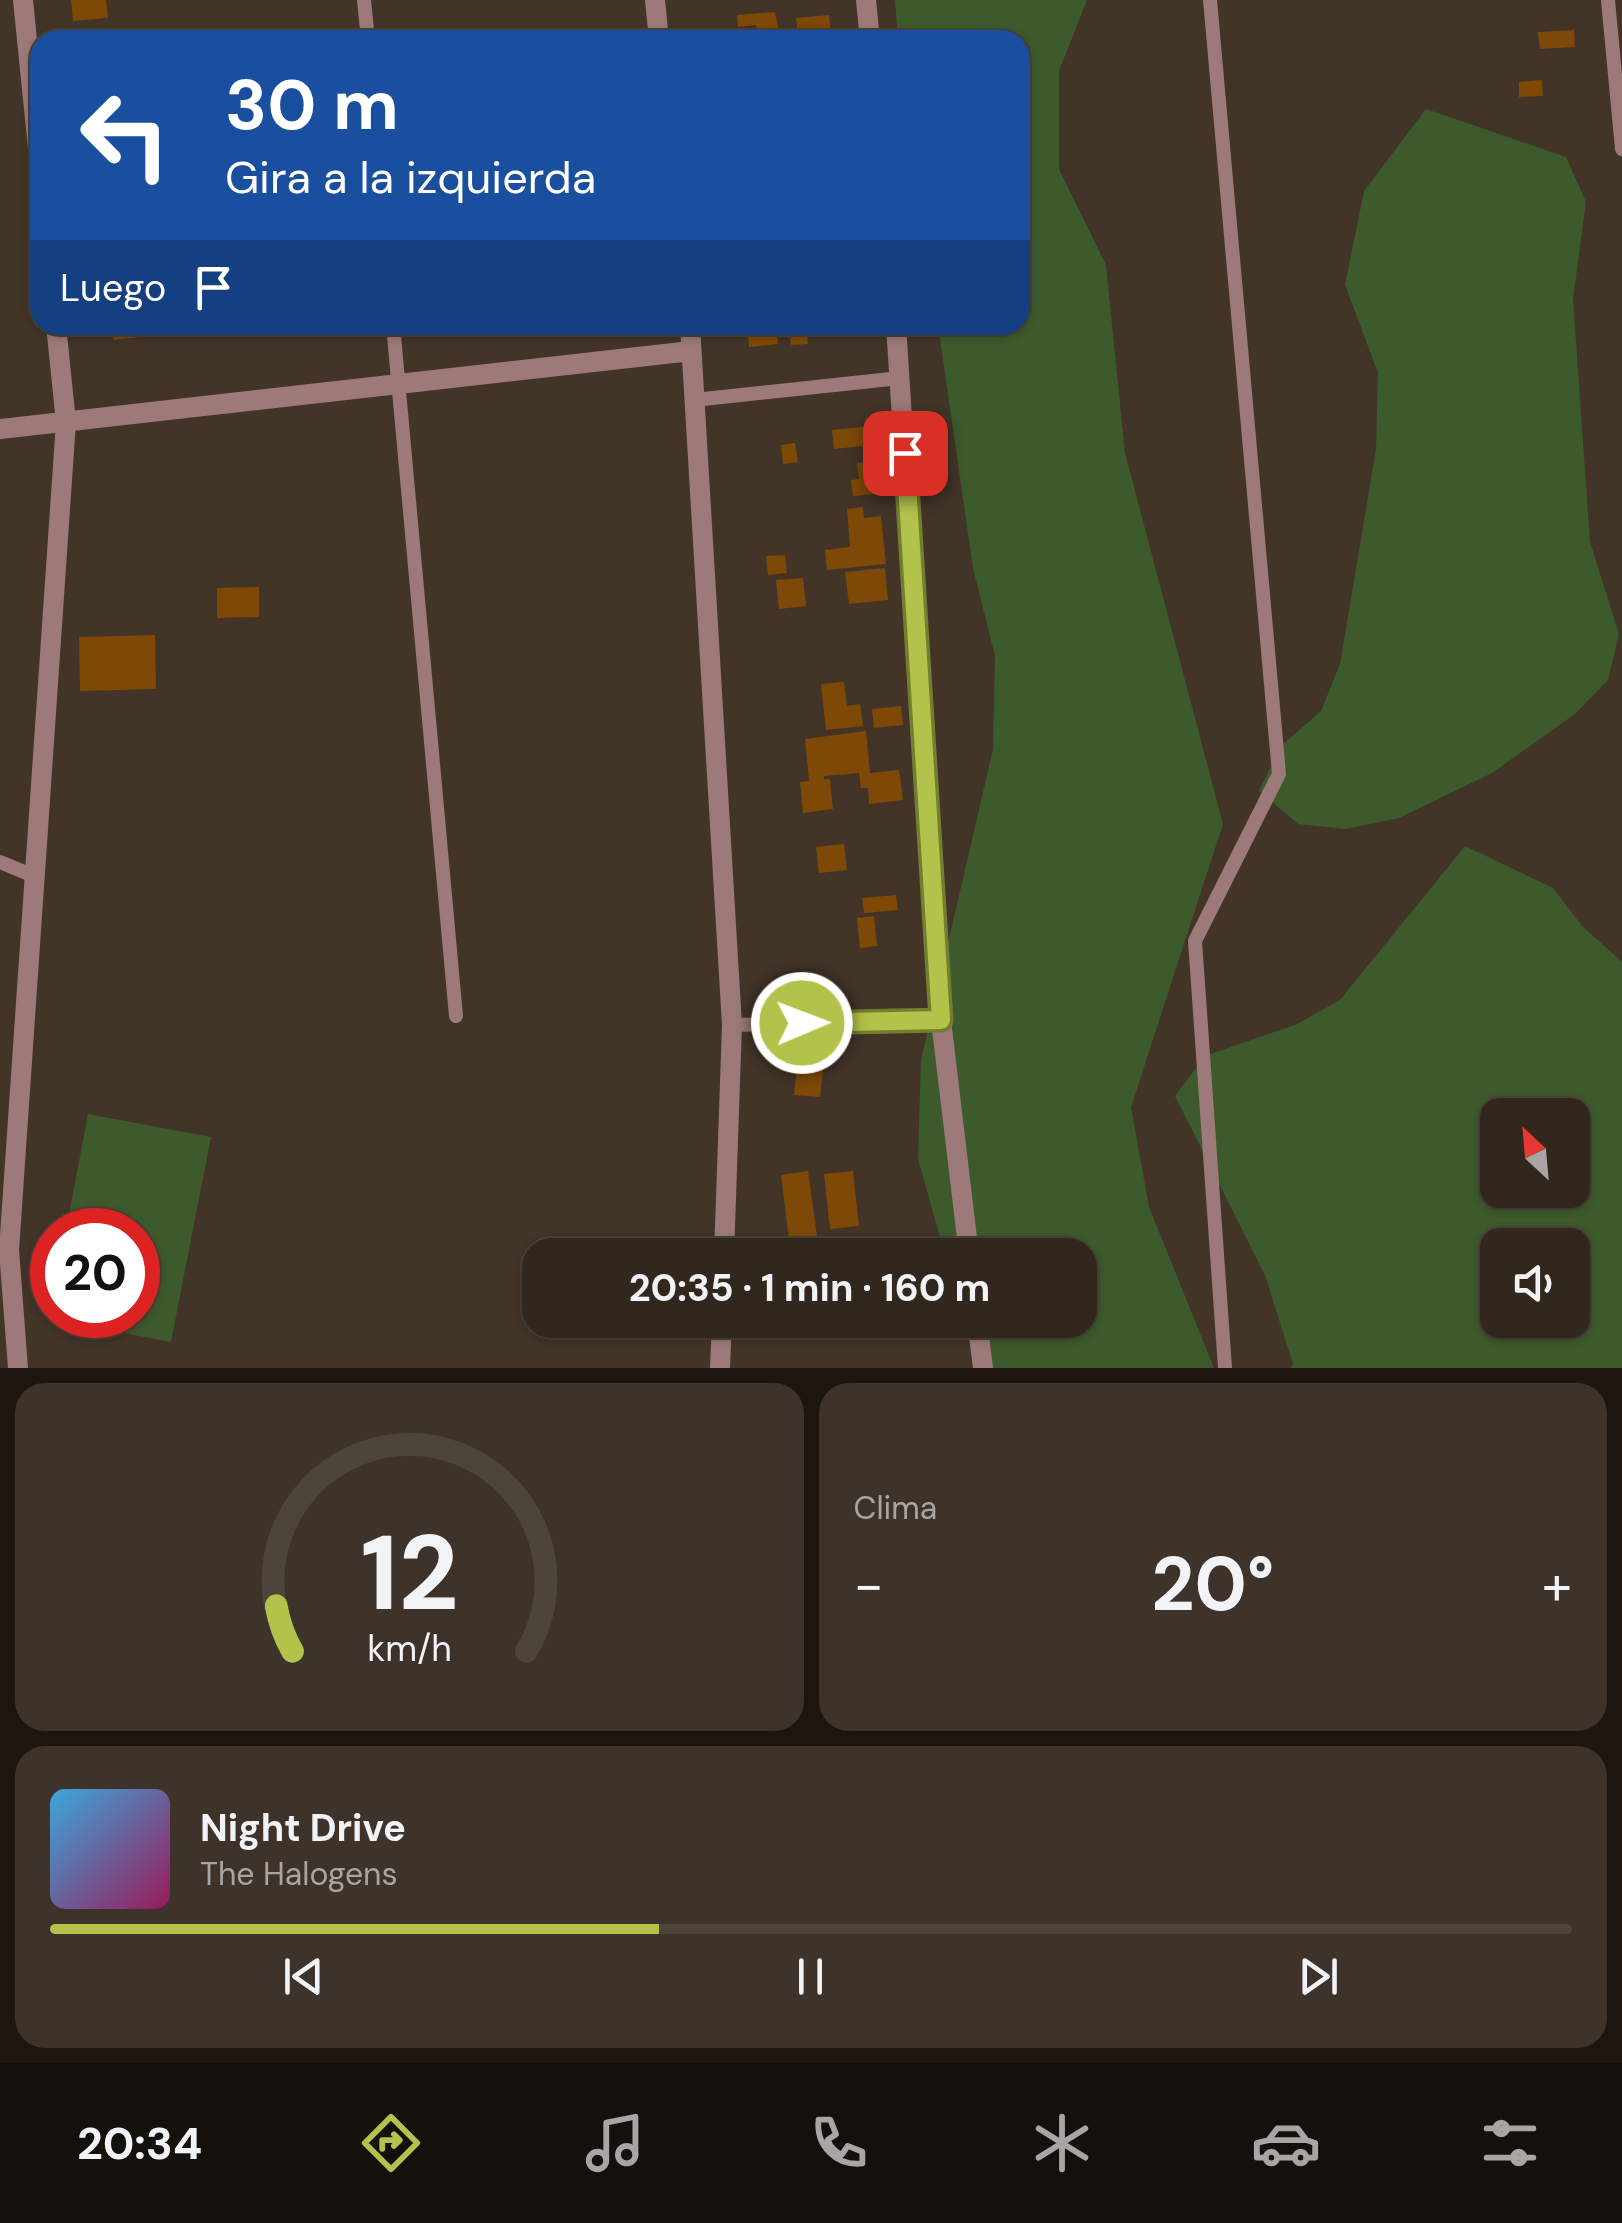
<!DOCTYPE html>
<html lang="es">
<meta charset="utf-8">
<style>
:root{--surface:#32271d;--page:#3d332a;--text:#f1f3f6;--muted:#a8a5a4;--line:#4d443b;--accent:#b3c24b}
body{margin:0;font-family:"DM Sans",sans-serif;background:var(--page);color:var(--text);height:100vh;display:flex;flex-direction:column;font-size:38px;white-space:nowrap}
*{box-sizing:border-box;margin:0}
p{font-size:32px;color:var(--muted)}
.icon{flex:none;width:55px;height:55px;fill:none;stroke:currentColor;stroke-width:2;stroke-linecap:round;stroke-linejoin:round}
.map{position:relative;height:1368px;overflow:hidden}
.side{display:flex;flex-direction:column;gap:15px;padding:15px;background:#1c1510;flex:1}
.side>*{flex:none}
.guide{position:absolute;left:30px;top:30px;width:1000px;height:305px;border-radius:30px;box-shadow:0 2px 8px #0004,0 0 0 2px var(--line);background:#1a4fa0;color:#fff;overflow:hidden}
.needle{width:65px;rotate:334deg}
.tools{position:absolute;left:1480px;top:1098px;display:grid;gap:20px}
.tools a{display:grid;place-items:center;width:110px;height:110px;border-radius:20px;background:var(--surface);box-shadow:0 2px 8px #0004,0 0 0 2px var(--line);font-size:50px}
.speed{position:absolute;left:30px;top:1208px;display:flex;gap:20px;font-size:50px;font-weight:700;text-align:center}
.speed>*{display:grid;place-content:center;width:130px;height:130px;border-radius:50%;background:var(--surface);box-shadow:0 2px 8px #0004,0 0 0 2px var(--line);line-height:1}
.speed .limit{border:15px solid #d22;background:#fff;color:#111}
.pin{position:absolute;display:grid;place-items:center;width:85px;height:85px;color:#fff;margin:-42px;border-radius:20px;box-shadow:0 5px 15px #0006}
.me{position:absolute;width:110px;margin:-55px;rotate:89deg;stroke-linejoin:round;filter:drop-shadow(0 0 8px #0008)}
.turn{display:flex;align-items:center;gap:35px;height:210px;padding:0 30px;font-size:45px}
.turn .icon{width:130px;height:130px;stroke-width:2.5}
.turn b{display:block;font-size:70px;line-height:85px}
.then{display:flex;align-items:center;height:95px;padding:0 30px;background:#0003;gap:20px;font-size:38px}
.big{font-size:75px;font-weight:700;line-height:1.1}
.side .widget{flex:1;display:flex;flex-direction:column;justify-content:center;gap:15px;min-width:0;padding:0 35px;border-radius:30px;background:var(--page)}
.side .dial{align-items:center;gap:0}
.dial svg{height:260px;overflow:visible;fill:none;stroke:var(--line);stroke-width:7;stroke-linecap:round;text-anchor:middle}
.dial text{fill:var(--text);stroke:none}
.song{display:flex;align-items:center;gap:30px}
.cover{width:120px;height:120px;border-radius:15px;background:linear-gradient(135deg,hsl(200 70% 55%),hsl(330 70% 35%))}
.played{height:10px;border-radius:5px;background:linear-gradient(90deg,var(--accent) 40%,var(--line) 40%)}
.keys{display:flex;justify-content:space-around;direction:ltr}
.heat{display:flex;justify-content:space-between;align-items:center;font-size:55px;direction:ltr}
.side .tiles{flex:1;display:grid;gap:15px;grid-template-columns:1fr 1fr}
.widget:last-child{grid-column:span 2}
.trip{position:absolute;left:522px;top:1238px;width:575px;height:100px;border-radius:30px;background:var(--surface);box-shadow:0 2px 8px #0004,0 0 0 2px var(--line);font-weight:700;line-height:100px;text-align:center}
.tab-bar{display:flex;height:160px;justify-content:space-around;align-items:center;background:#14100c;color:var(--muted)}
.tab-bar .icon{width:70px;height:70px}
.tab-bar .on{color:var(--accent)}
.tab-bar b{font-size:45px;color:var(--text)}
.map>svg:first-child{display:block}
.green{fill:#3d5a2c;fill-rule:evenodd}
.building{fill:#7e4907}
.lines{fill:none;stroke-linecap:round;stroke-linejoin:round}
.lane{stroke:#9d7979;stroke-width:14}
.street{stroke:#9d7979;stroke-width:20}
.route-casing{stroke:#747e31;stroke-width:25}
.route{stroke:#b3c24b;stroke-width:18}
</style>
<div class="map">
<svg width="1622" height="1368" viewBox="0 0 1622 1368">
<rect width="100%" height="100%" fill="#423427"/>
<path class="green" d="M895,0H1087L1059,71V169L1106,265L1125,453L1223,824L1131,1107L1149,1207L1214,1368H988L970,1341L964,1320H1080V1255H945L918,1159L921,1060L993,749L995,656L973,568L938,325H1020V40H898Z
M1426,109L1566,157L1586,202L1573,299L1590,542L1619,634L1608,680L1575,714L1492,773L1399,818L1345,829L1298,824L1259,791L1281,746L1321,711L1340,664L1376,449L1378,373L1345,285L1364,191Z
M1465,846L1553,888L1582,926L1622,962V1368H1291L1293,1364L1265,1275L1175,1096L1205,1056L1297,1024L1340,1000ZM1498,1115H1572V1190H1498ZM1498,1245H1572V1320H1498Z
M88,1114L211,1137L171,1342L49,1319L52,1298V1315H138V1230H66Z"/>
<path class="building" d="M71,0H106L108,18L73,21Z
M775,12L781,40H758L756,25L738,27L737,15Z
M829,15L831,40H807L806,33L798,34L796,18Z
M1574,30L1575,47L1540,49L1538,32Z
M1542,80L1543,96L1519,97V82Z
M111,325H149L150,336L113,340Z
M747,325H776L778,344L749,347Z
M789,325H806L808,344L791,345Z
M880,425L882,444L834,449L832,430Z
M795,443L798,462L783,464L781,445Z
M882,460L885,493L853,496L851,480L859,479L857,463Z
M863,507L864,518L881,516L886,564L827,570L825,550L850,547L847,509Z
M785,555L787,573L768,575L766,556Z
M885,568L888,600L849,604L845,572Z
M803,578L806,606L779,609L776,580Z
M259,587V617L217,618V588Z
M155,635L156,689L80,691L79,637Z
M844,682L847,706L860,704L863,726L826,730L821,684Z
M901,706L903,725L874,728L872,709Z
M866,731L870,773L899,770L903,800L869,804L868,788H861L859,773L824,776V779H830L833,809L803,813L800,782L809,781L805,739Z
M844,844L847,870L819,873L816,847Z
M896,895L898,910L864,913L862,898Z
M874,916L877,946L860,948L857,918Z
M797,1068L823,1070L820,1097L794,1095Z
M808,1171L817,1236L789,1239L781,1175Z
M853,1171L859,1226L830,1229L824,1174Z"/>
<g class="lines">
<path class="lane" d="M364,0L368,40
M1210,0L1279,774L1195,941L1225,1368
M1608,0L1622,149
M393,325L456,1016
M694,400L900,378
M0,862L36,877
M732,1025L941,1020"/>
<path class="street" d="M23,0L40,168
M655,0L659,40
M866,0L870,40
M690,325L732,1025L724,1255
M896,325L941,1020L969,1255
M0,429L691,351
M977,1320L983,1368
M18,1368L9,1250L66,422L56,325
M720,1368L722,1320"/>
</g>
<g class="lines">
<defs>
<path id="route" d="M802,1023L941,1020L905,453"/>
</defs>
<use href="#route" class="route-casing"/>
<use href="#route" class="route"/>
</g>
</svg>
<div class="tools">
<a><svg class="needle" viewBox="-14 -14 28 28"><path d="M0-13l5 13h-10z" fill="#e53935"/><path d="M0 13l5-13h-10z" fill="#a8a5a4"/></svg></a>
<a><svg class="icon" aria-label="sound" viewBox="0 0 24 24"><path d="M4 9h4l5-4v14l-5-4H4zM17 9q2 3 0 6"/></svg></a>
</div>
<div class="speed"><div class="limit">20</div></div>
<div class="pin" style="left:905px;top:453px;background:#d93025"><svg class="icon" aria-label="arrive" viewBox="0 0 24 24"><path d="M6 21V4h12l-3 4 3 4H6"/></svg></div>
<svg class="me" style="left:802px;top:1023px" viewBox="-20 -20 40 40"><circle r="17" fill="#b3c24b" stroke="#fff" stroke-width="3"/><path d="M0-11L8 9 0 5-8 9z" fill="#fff"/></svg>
<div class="trip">20:35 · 1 min · 160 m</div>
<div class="guide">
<div class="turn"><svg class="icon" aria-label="left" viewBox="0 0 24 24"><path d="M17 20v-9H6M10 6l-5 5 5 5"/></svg><div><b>30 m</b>Gira a la izquierda</div></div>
<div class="then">Luego<svg class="icon" aria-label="arrive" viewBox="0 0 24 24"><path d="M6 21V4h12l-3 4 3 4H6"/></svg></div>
</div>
</div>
<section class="side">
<div class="tiles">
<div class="widget dial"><svg viewBox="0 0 100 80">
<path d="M14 69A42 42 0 1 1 86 69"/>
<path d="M14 69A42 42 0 0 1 9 55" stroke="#b3c24b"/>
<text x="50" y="56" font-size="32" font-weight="700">12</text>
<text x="50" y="72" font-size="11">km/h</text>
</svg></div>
<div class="widget"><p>Clima</p>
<div class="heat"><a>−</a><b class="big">20°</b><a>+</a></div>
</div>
<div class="widget">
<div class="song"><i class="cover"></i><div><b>Night Drive</b><p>The Halogens</p></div></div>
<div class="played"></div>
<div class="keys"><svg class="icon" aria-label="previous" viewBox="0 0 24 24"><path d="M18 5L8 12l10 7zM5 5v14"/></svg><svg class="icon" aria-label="pause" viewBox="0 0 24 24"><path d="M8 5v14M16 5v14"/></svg><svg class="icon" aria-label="next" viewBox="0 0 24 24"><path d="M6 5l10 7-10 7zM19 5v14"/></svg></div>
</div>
</div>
</section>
<nav class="tab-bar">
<b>20:34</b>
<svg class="icon on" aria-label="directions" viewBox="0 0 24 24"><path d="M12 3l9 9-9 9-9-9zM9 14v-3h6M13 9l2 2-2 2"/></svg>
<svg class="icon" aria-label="music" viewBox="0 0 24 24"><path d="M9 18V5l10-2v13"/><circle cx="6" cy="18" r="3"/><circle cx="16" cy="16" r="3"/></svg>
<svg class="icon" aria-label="phone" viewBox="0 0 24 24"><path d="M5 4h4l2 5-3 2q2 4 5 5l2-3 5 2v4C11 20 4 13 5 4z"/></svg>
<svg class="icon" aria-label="climate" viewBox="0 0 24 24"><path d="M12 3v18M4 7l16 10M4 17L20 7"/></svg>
<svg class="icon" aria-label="car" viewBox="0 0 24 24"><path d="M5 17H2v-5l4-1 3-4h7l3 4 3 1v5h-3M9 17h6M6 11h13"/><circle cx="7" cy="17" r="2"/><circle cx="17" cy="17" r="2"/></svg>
<svg class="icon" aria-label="filters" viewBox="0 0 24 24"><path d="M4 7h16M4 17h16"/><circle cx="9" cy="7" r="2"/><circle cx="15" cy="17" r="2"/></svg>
</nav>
